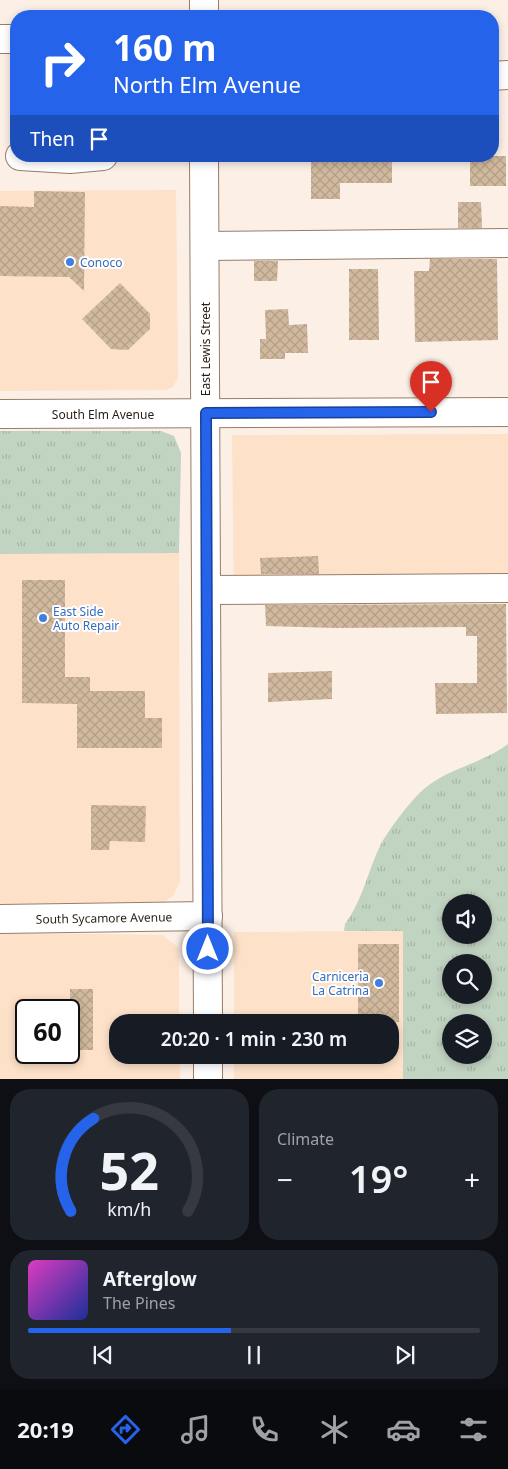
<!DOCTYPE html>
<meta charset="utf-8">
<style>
:root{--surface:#171b24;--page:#20242c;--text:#f1f3f6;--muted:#9ea1a6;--line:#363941;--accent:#2563eb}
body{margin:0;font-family:"Noto Sans",sans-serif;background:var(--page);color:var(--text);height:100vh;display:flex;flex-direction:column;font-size:19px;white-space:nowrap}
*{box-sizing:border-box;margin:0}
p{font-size:16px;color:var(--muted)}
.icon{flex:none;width:28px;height:28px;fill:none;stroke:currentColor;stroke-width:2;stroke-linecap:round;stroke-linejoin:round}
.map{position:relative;height:1079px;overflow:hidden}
.side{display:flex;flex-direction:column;gap:10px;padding:10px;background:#0d0f14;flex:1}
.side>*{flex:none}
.hud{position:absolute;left:10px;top:10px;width:489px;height:152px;border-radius:20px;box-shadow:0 2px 8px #0003;background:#2563eb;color:#fff;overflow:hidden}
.buttons{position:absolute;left:442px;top:894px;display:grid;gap:10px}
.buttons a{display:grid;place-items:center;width:50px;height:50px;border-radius:50%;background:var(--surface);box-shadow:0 2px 8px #0003;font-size:25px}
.speed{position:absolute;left:15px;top:999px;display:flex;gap:10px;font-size:25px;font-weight:700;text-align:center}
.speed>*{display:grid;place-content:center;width:65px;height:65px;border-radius:50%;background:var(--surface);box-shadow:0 2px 8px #0003;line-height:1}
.speed .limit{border:2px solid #111;border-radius:8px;background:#fff;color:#111}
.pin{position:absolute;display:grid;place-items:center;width:42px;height:42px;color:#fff;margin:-51px -21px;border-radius:50% 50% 50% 0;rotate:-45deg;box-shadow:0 0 5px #0007}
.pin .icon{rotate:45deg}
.me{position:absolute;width:55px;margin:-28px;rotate:0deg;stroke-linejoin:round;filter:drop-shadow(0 0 4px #0008)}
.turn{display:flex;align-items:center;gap:18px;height:105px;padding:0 20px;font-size:22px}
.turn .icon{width:65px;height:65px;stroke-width:2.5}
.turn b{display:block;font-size:35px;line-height:42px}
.then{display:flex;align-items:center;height:48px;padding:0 20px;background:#0003;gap:10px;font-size:19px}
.big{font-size:38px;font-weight:600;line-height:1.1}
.side .widget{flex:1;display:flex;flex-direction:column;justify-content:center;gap:8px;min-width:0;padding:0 18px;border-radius:20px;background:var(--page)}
.side .dial{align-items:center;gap:0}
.dial svg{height:130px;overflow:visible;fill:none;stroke:var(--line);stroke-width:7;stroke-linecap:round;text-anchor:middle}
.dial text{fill:var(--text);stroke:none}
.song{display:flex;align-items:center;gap:15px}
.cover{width:60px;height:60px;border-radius:8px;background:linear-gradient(135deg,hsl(310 70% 55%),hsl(230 70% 35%))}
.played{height:5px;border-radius:2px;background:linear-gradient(90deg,var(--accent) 45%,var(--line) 45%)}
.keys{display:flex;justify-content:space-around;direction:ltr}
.heat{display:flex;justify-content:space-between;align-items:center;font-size:28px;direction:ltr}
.side .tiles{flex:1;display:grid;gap:10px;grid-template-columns:1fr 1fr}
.widget:last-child{grid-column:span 2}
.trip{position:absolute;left:109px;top:1014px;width:290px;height:50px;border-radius:20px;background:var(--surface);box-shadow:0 2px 8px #0003;font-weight:600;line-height:50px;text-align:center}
.tabs{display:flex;height:80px;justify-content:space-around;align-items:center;background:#090b0e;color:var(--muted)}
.tabs .icon{width:35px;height:35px}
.tabs .on{color:var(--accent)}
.tabs b{font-size:22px;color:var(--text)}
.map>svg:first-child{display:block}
.built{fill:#fde1c9;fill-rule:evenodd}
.grass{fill:url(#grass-tufts);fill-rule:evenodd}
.building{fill:url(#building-cross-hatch)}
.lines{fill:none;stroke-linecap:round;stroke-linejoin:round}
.minor-casing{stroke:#987d68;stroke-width:30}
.major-casing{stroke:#987d68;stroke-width:30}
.minor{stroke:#fff;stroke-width:28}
.major{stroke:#fff;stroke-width:28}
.route-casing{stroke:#184099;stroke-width:12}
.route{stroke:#2563eb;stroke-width:9}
.shop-dot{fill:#3f7fe0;stroke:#fff;stroke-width:2}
.labels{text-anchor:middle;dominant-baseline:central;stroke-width:4;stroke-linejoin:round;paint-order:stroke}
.shop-label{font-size:12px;fill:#366cbe;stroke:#fff;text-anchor:start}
.street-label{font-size:12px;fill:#271d14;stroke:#fff}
</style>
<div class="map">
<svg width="508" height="1079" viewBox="0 0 508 1079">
<defs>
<pattern id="grass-tufts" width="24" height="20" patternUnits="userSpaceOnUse" patternTransform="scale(1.25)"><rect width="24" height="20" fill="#c1d3c1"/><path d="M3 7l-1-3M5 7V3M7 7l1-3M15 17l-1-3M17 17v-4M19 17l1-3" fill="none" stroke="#a6b5a5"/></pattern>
<pattern id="building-cross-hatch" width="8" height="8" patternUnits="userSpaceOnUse" patternTransform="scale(1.25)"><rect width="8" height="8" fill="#d0b99e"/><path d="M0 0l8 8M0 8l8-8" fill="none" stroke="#b39f87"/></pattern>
</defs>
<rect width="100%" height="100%" fill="#fbefe6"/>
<path class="built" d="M176,190L178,377L173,387L166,390L0,391V191Z
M508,434V595L234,600L232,435Z
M179,553L180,881L173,896L152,911L0,909V554Z
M403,931V1079H234V1055H390V1022H234V932Z
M0,933L162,935L179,948V1022H118V1055H180V1079H0ZM26,1010H69V1052H26Z"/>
<path class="grass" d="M0,431H161L174,436L181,453L179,553L0,554Z
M508,744V1079H403V931H344L345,924C363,900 368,870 381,844C390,828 411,800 424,789C448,768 482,764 508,744ZM451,902H484V935H451ZM451,962H484V995H451ZM451,1022H484V1055H451Z"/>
<path class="building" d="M311,156H392V183H340V199H311Z
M470,156H506V186H470Z
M34,191L85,192L84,291L69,277L0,276V206L34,207Z
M458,202H481L482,228H458Z
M430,259H497L498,340L415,342L414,271H429Z
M254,261H278L277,281H254Z
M349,269H378L379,340H349Z
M120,283L150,314V329L128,350L111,349L82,319Z
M288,309L289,325L307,324L308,353H285V359H260V339H266L265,310Z
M318,556L319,574H261L260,558Z
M22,580H65V677H90V691H145V718H162V748H77V704L22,703Z
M506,604L507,713L436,714L435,683H477V636H466V627L335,628L266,626L265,605Z
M332,671V699L268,702V673Z
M91,805L146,806L145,842L110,841L109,850H91Z
M358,944H399V1022H358Z
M70,989H93V1050H70Z"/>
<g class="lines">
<defs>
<path id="minor" d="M0,39H16
M492,76L508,75
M20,156L70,159L103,156
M205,246L508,243
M0,414L508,412
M207,590L508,588
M0,919L208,916"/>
<path id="major" d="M204,16V0
M204,156L208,1022
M208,1079V1055"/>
</defs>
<use href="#minor" class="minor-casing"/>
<use href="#major" class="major-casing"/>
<use href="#minor" class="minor"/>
<use href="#major" class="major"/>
</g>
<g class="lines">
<defs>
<path id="route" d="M208,949L206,413L431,412"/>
</defs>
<use href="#route" class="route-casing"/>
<use href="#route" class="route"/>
</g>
<g class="shop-dot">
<circle cx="70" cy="262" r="5"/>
<circle cx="43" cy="618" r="5"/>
<circle cx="379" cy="983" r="5"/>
</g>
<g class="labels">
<g class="shop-label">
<text x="80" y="262">Conoco</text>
<text x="53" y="611">East Side<tspan x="53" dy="14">Auto Repair</tspan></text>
<text x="369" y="976" text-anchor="end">Carniceria<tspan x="369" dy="14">La Catrina</tspan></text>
</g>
<g class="street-label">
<text transform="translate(205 349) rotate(-90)">East Lewis Street</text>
<text x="103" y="414">South Elm Avenue</text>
<text transform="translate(104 918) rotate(-1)">South Sycamore Avenue</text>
</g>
</g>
</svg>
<div class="buttons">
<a><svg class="icon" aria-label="sound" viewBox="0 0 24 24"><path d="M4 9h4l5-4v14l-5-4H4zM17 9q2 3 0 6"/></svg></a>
<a><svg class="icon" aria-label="search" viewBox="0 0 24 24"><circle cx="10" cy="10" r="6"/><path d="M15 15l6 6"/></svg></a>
<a><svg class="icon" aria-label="layers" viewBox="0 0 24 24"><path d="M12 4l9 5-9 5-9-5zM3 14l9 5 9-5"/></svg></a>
</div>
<div class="speed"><div class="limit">60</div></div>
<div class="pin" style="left:431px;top:412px;background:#d93025"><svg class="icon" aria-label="arrive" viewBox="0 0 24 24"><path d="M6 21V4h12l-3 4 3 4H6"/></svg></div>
<svg class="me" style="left:208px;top:949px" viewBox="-20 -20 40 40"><circle r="17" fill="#2563eb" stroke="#fff" stroke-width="3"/><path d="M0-11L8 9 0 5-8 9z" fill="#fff"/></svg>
<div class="trip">20:20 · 1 min · 230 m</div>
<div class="hud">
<div class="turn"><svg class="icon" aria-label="right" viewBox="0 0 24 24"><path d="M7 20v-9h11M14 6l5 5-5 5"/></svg><div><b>160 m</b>North Elm Avenue</div></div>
<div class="then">Then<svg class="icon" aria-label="arrive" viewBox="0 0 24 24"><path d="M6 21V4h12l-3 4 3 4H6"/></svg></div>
</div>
</div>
<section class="side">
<div class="tiles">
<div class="widget dial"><svg viewBox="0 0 100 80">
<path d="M14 69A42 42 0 1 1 86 69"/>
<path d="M14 69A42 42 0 0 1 28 12" stroke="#2563eb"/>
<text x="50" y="56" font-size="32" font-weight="700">52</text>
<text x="50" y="72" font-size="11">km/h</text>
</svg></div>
<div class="widget"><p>Climate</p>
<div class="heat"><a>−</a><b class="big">19°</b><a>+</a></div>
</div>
<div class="widget">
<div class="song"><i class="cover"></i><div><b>Afterglow</b><p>The Pines</p></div></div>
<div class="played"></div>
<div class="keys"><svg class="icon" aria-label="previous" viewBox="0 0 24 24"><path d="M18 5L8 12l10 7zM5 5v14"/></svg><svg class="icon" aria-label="pause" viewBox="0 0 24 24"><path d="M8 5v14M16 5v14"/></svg><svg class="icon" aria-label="next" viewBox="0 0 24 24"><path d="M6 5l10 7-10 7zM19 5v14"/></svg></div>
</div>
</div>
</section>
<nav class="tabs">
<b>20:19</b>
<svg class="icon on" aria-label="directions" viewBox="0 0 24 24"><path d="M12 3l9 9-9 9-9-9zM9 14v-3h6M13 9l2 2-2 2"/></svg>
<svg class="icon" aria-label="music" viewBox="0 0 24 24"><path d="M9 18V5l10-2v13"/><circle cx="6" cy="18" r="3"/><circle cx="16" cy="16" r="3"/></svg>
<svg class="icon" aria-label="phone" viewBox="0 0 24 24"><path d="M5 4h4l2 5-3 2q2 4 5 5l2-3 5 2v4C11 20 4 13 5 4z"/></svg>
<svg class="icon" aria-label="climate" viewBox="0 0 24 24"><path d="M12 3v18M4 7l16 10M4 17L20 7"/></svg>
<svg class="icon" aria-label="car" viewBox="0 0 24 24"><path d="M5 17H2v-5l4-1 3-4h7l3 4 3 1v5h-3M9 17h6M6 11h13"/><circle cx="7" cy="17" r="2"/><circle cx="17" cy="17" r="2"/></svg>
<svg class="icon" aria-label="filters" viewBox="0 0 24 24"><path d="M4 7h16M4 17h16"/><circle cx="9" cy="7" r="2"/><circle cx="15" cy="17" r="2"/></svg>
</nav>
